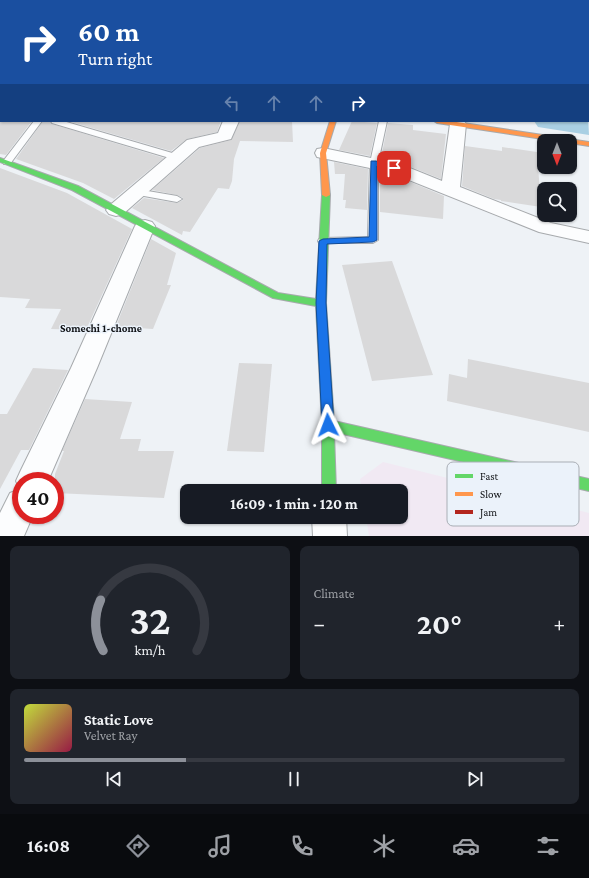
<!DOCTYPE html>
<meta charset="utf-8">
<style>
:root{--surface:#171b24;--page:#20242c;--text:#f1f3f6;--muted:#9ea1a6;--line:#363941;--accent:#8c9099}
body{margin:0;font-family:"Crimson Pro",serif;background:var(--page);color:var(--text);height:100vh;display:flex;flex-direction:column;font-size:15px;white-space:nowrap}
*{box-sizing:border-box;margin:0}
p{font-size:13px;color:var(--muted)}
.icon{flex:none;width:22px;height:22px;fill:none;stroke:currentColor;stroke-width:2;stroke-linecap:round;stroke-linejoin:round}
.map{position:relative;height:536px;overflow:hidden}
.details{display:flex;flex-direction:column;gap:10px;padding:10px;background:#0d0f14;flex:1}
.details>*{flex:none}
.banner{position:absolute;left:0px;top:0px;width:589px;height:122px;box-shadow:0 1px 3px #0004;background:#1a4fa0;color:#fff;overflow:hidden}
.needle{width:26px;rotate:180deg}
.controls{position:absolute;left:537px;top:134px;display:grid;gap:8px}
.controls a{display:grid;place-items:center;width:40px;height:40px;border-radius:8px;background:var(--surface);box-shadow:0 1px 3px #0004;font-size:20px}
.speed{position:absolute;left:12px;top:472px;display:flex;gap:8px;font-size:20px;font-weight:700;text-align:center}
.speed>*{display:grid;place-content:center;width:52px;height:52px;border-radius:50%;background:var(--surface);box-shadow:0 1px 3px #0004;line-height:1}
.speed .limit{border:6px solid #d22;background:#fff;color:#111}
.pin{position:absolute;display:grid;place-items:center;width:34px;height:34px;color:#fff;margin:-17px;border-radius:8px;box-shadow:0 2px 6px #0006}
.me{position:absolute;width:44px;margin:-22px;rotate:357deg;stroke-linejoin:round;filter:drop-shadow(0 0 3px #0008)}
.turn{display:flex;align-items:center;gap:14px;height:84px;padding:0 12px;font-size:18px}
.turn .icon{width:52px;height:52px;stroke-width:2.5}
.turn b{display:block;font-size:28px;line-height:34px}
.lanes{display:flex;align-items:center;height:38px;padding:0 12px;background:#0003;justify-content:center;gap:20px;direction:ltr}
.lanes .off{opacity:.35}
.big{font-size:30px;font-weight:700;line-height:1.1}
.details .widget{flex:1;display:flex;flex-direction:column;justify-content:center;gap:6px;min-width:0;padding:0 14px;border-radius:8px;background:var(--page)}
.details .dial{align-items:center;gap:0}
.dial svg{height:104px;overflow:visible;fill:none;stroke:var(--line);stroke-width:7;stroke-linecap:round;text-anchor:middle}
.dial text{fill:var(--text);stroke:none}
.song{display:flex;align-items:center;gap:12px}
.cover{width:48px;height:48px;border-radius:6px;background:linear-gradient(135deg,hsl(70 70% 55%),hsl(340 70% 35%))}
.played{height:4px;border-radius:2px;background:linear-gradient(90deg,var(--accent) 30%,var(--line) 30%)}
.keys{display:flex;justify-content:space-around;direction:ltr}
.heat{display:flex;justify-content:space-between;align-items:center;font-size:22px;direction:ltr}
.details .tiles{flex:1;display:grid;gap:10px;grid-template-columns:1fr 1fr}
.widget:last-child{grid-column:span 2}
.trip{position:absolute;left:180px;top:484px;width:228px;height:40px;border-radius:8px;background:var(--surface);box-shadow:0 1px 3px #0004;font-weight:700;line-height:40px;text-align:center}
.tab-bar{display:flex;height:64px;justify-content:space-around;align-items:center;background:#090b0e;color:var(--muted)}
.tab-bar .icon{width:28px;height:28px}
.tab-bar .on{color:var(--accent)}
.tab-bar b{font-size:18px;color:var(--text)}
.map>svg:first-child{display:block}
.education{fill:#f1e9f3}
.green{fill:#c9dfd4}
.lines{fill:none;stroke-linecap:round;stroke-linejoin:round}
.river{fill:#a9cfe3;fill-rule:evenodd}
.building{fill:#d9d9da}
.lane-casing{stroke:#a7aaad;stroke-width:2}
.street-casing{stroke:#a7aaad;stroke-width:2}
.fast-casing{stroke:#a7aaad;stroke-width:2}
.slow-casing{stroke:#a7aaad;stroke-width:2}
.jam-casing{stroke:#a7aaad;stroke-width:2}
.lane{fill:#fcfdfe;fill-rule:evenodd}
.street{fill:#fcfdfe;fill-rule:evenodd}
.fast{fill:#63d668;fill-rule:evenodd}
.slow{fill:#ff974d;fill-rule:evenodd}
.jam{fill:#b3261e;fill-rule:evenodd}
.route{fill:#1a73e8;stroke:#114b97}
.labels{text-anchor:middle;dominant-baseline:central;stroke-width:3;stroke-linejoin:round;paint-order:stroke}
.neighbourhood-label{font-size:11px;font-weight:bold;fill:#0f1114;stroke:#ebf2fa}
.key{fill:#ebf2fa;stroke:#a9aeb5;stroke-width:1}
.key-label{font-size:11px;fill:#0f1114}
</style>
<div class="map">
<svg width="589" height="536" viewBox="0 0 589 536">
<rect width="100%" height="100%" fill="#eef2f6"/>
<path class="education" d="M383,462L589,513V536H369L366,517H401V491H362L360,479Z"/>
<path class="green" d="M389,0H589V116L588,1H388Z"/>
<g class="lines">
<path class="river" d="M9,0H32L33,1H10Z
M588,117L589,135L538,127L534,121H588Z"/>
</g>
<path class="building" d="M0,121H32L6,155L0,154Z
M43,121H50L52,124L164,158L114,199L83,183L16,159Z
M68,121H221L217,132L187,139L171,151Z
M240,121H292L293,142L240,141L234,159L232,181L229,189L218,188L190,232L183,231L182,235L132,208L144,198L177,203L183,200V198L177,195L152,190L200,148L231,140Z
M352,121L377,123L370,156L339,150Z
M388,123L413,125V130L446,134L441,179L401,163L381,158Z
M465,146L502,151V147L537,152L541,207L501,201V200L494,199L462,186Z
M334,162L368,169L367,210L345,208L346,200H343L345,174H335Z
M0,168L67,193L132,229L86,330L51,329L61,309L25,308L30,299L0,297Z
M380,172L389,173L444,196L443,219L380,212Z
M151,239L176,253L167,285H171L153,329L138,328L137,331H114Z
M392,261L433,375L372,381L342,265Z
M468,359L589,383V432L447,401L449,374L467,378Z
M239,363L272,364L264,452L227,451Z
M33,368L68,370L29,450H21L0,489V414H7Z
M85,399L132,402L120,439H141L138,451H174L164,498L55,493V474L64,451H62Z"/>
<g class="lines">
<defs>
<path id="lane" d="M0,34H1V38H0Z
M34,121H42L10,164H4L3,162L4,160Z
M51,121H63L179,155L180,157L179,159H173L52,123Z
M379,121H387L378,163V240L373,243H319L318,241L319,239L323,238L368,237L370,163Z
M136,189L177,196L182,199L177,202L133,194L131,192L133,190Z"/>
<path id="street" d="M0,69H1V77H0Z
M223,121H239L231,139L199,147L123,214L116,216L109,214L106,210L109,206L187,140L218,133Z
M452,121H464L466,124L460,187L551,223L589,231V243L539,232L389,172L317,157L315,153L317,149L323,148L400,164L442,181L450,124Z
M145,220L152,222L155,226L97,368L48,481H21V515H33L24,536H0V513L10,493L20,489L16,481L21,470L71,368L135,226L138,222Z
M312,517H346L347,536H313Z"/>
<path id="fast" d="M0,158L78,186L278,293L316,299L322,195L326,193H329L330,195L326,303L334,421L589,479V491L334,432L336,491H322V425L316,306L273,298L72,190L0,162Z"/>
<path id="slow" d="M330,121H336L326,153L330,195L326,197L322,195L320,153Z
M434,121H450L589,142V146L570,143V141H556L437,123Z"/>
<path id="jam" d="M0,11H1V13H0Z"/>
</defs>
<use href="#lane" class="lane-casing"/>
<use href="#street" class="street-casing"/>
<use href="#fast" class="fast-casing"/>
<use href="#slow" class="slow-casing"/>
<use href="#jam" class="jam-casing"/>
<use href="#lane" class="lane"/>
<use href="#street" class="street"/>
<use href="#fast" class="fast"/>
<use href="#slow" class="slow"/>
<use href="#jam" class="jam"/>
</g>
<path class="route" d="M371,161H376L398,168L394,170L377,166V240L373,242L327,244L326,303L334,425L332,429L328,430L323,429L322,425L316,303L319,241L323,239L369,237Z"/>
<g class="labels">
<g class="neighbourhood-label">
<text x="101" y="328">Somechi 1-chome</text>
</g>
</g>
<rect x="447" y="462" width="132" height="64" rx="6" class="key"/>
<rect x="455" y="474" width="18" height="4" fill="#63d668"/>
<rect x="455" y="492" width="18" height="4" fill="#ff974d"/>
<rect x="455" y="510" width="18" height="4" fill="#b3261e"/>
<g class="key-label">
<text x="480" y="480">Fast</text>
<text x="480" y="498">Slow</text>
<text x="480" y="516">Jam</text>
</g>
</svg>
<div class="controls">
<a><svg class="needle" viewBox="-14 -14 28 28"><path d="M0-13l5 13h-10z" fill="#e53935"/><path d="M0 13l5-13h-10z" fill="#9ea1a6"/></svg></a>
<a><svg class="icon" aria-label="search" viewBox="0 0 24 24"><circle cx="10" cy="10" r="6"/><path d="M15 15l6 6"/></svg></a>
</div>
<div class="speed"><div class="limit">40</div></div>
<div class="pin" style="left:394px;top:168px;background:#d93025"><svg class="icon" aria-label="arrive" viewBox="0 0 24 24"><path d="M6 21V4h12l-3 4 3 4H6"/></svg></div>
<svg class="me" style="left:328px;top:425px" viewBox="-20 -20 40 40"><path d="M0-17L14 15 0 8-14 15z" fill="#1a73e8" stroke="#fff" stroke-width="4"/></svg>
<div class="trip">16:09 · 1 min · 120 m</div>
<div class="banner">
<div class="turn"><svg class="icon" aria-label="right" viewBox="0 0 24 24"><path d="M7 20v-9h11M14 6l5 5-5 5"/></svg><div><b>60 m</b>Turn right</div></div>
<div class="lanes"><svg class="icon off" aria-label="left" viewBox="0 0 24 24"><path d="M17 20v-9H6M10 6l-5 5 5 5"/></svg><svg class="icon off" aria-label="ahead" viewBox="0 0 24 24"><path d="M12 20V5M6 11l6-6 6 6"/></svg><svg class="icon off" aria-label="ahead" viewBox="0 0 24 24"><path d="M12 20V5M6 11l6-6 6 6"/></svg><svg class="icon" aria-label="right" viewBox="0 0 24 24"><path d="M7 20v-9h11M14 6l5 5-5 5"/></svg></div>
</div>
</div>
<section class="details">
<div class="tiles">
<div class="widget dial"><svg viewBox="0 0 100 80">
<path d="M14 69A42 42 0 1 1 86 69"/>
<path d="M14 69A42 42 0 0 1 12 30" stroke="#8c9099"/>
<text x="50" y="56" font-size="32" font-weight="700">32</text>
<text x="50" y="72" font-size="11">km/h</text>
</svg></div>
<div class="widget"><p>Climate</p>
<div class="heat"><a>−</a><b class="big">20°</b><a>+</a></div>
</div>
<div class="widget">
<div class="song"><i class="cover"></i><div><b>Static Love</b><p>Velvet Ray</p></div></div>
<div class="played"></div>
<div class="keys"><svg class="icon" aria-label="previous" viewBox="0 0 24 24"><path d="M18 5L8 12l10 7zM5 5v14"/></svg><svg class="icon" aria-label="pause" viewBox="0 0 24 24"><path d="M8 5v14M16 5v14"/></svg><svg class="icon" aria-label="next" viewBox="0 0 24 24"><path d="M6 5l10 7-10 7zM19 5v14"/></svg></div>
</div>
</div>
</section>
<nav class="tab-bar">
<b>16:08</b>
<svg class="icon on" aria-label="directions" viewBox="0 0 24 24"><path d="M12 3l9 9-9 9-9-9zM9 14v-3h6M13 9l2 2-2 2"/></svg>
<svg class="icon" aria-label="music" viewBox="0 0 24 24"><path d="M9 18V5l10-2v13"/><circle cx="6" cy="18" r="3"/><circle cx="16" cy="16" r="3"/></svg>
<svg class="icon" aria-label="phone" viewBox="0 0 24 24"><path d="M5 4h4l2 5-3 2q2 4 5 5l2-3 5 2v4C11 20 4 13 5 4z"/></svg>
<svg class="icon" aria-label="climate" viewBox="0 0 24 24"><path d="M12 3v18M4 7l16 10M4 17L20 7"/></svg>
<svg class="icon" aria-label="car" viewBox="0 0 24 24"><path d="M5 17H2v-5l4-1 3-4h7l3 4 3 1v5h-3M9 17h6M6 11h13"/><circle cx="7" cy="17" r="2"/><circle cx="17" cy="17" r="2"/></svg>
<svg class="icon" aria-label="filters" viewBox="0 0 24 24"><path d="M4 7h16M4 17h16"/><circle cx="9" cy="7" r="2"/><circle cx="15" cy="17" r="2"/></svg>
</nav>
